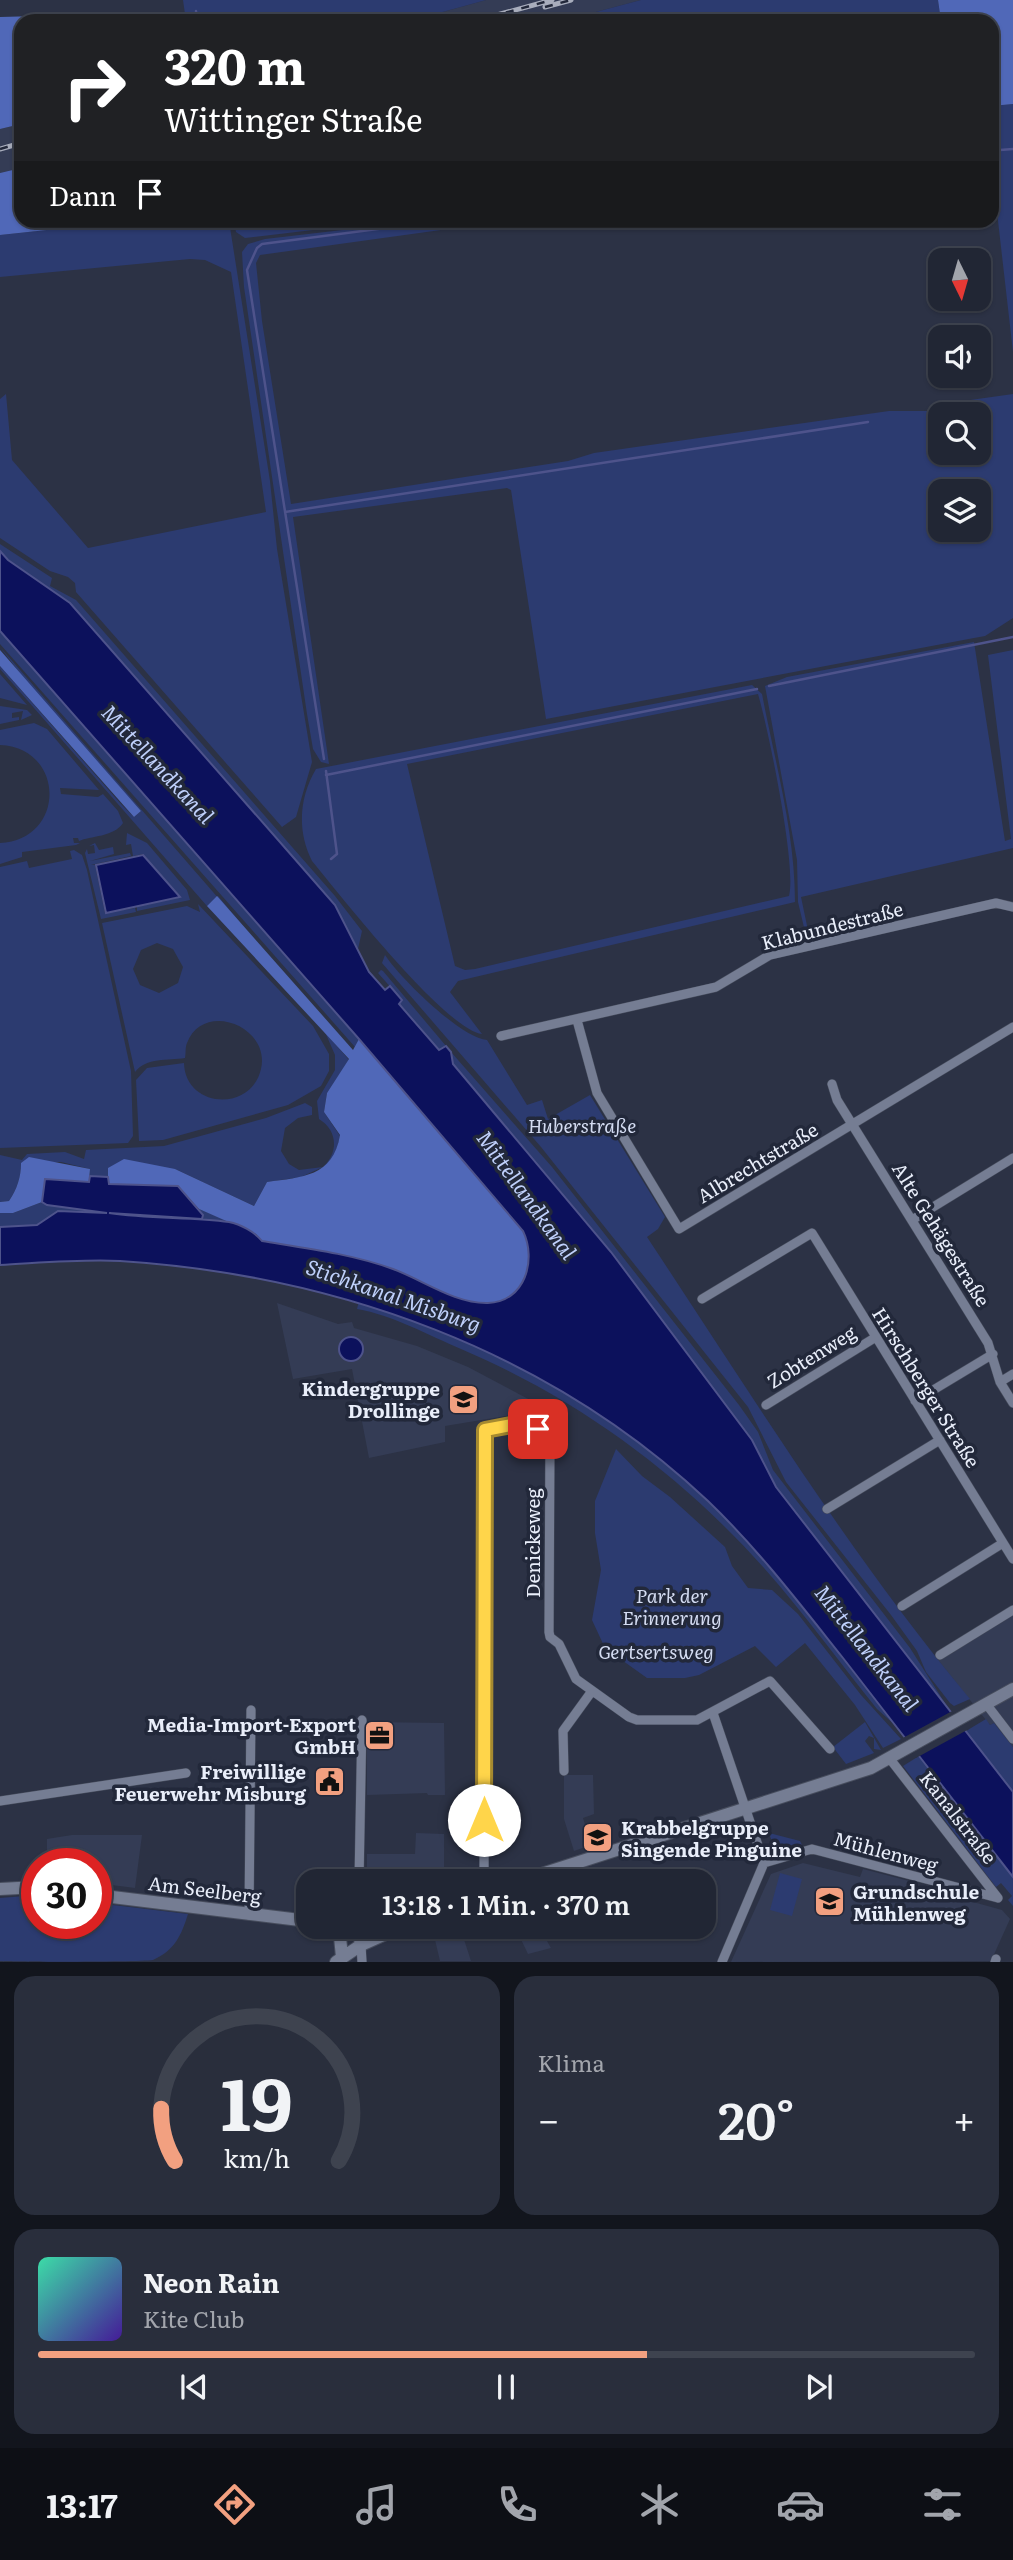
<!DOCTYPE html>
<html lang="de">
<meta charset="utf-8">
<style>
:root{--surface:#212634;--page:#292e3c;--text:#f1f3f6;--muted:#a2a5ac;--line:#3e434f;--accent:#f2a080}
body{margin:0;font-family:Literata,serif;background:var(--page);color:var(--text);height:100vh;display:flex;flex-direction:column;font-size:26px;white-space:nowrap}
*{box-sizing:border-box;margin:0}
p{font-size:23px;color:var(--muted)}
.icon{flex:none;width:38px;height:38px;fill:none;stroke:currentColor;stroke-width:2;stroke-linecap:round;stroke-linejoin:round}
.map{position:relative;height:1962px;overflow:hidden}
.details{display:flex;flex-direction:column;gap:14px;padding:14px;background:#12151d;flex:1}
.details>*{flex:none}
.banner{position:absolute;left:14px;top:14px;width:985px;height:214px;border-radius:21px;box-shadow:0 2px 5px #0004,0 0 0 2px var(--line);background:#202124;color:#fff;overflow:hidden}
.needle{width:46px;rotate:175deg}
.tools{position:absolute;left:928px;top:248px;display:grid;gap:14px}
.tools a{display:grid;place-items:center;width:63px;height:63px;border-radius:14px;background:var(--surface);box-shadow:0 2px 5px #0004,0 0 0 2px var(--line);font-size:35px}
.speed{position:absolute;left:21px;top:1848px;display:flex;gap:14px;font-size:35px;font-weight:700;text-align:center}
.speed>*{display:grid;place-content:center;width:91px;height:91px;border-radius:50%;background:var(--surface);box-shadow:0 2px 5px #0004,0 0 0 2px var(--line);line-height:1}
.speed .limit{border:10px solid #d22;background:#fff;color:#111}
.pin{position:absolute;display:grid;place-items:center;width:60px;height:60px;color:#fff;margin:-30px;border-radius:14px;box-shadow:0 4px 10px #0006}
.me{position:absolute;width:77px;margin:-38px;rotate:0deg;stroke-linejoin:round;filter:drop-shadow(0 0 5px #0008)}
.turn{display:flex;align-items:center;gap:24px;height:147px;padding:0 35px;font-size:32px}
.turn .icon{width:91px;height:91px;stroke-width:2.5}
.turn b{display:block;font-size:49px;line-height:60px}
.then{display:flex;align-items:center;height:66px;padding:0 35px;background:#0003;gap:14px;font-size:26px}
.big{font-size:52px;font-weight:600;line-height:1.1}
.details .widget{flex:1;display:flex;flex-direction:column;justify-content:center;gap:10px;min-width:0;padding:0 24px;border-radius:21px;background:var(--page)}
.details .dial{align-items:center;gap:0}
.dial svg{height:182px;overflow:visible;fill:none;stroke:var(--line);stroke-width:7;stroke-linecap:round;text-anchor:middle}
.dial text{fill:var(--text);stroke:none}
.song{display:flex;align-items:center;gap:21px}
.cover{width:84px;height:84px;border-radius:10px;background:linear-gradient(135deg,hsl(160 70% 55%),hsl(260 70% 35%))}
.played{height:7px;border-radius:4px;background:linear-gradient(90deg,var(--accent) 65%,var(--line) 65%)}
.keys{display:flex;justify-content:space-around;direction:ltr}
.heat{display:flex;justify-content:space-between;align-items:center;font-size:38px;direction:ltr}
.details .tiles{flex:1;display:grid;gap:14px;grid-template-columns:1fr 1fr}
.widget:last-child{grid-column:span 2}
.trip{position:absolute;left:296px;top:1869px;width:420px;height:70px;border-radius:21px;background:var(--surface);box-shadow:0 2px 5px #0004,0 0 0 2px var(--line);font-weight:600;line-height:70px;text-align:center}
.tabs{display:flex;height:112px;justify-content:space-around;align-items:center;background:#0d0f15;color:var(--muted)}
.tabs .icon{width:49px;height:49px}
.tabs .on{color:var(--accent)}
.tabs b{font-size:32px;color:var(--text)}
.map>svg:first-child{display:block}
.built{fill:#343c55}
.green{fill:#2c3b70;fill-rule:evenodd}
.forest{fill:#5068b8}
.water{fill:#0c115c;stroke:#4e538b;stroke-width:2}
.pier{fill:#2c3245}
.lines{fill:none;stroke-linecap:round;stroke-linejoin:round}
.stream{stroke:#4e538b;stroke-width:2.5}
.street-casing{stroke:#474d5d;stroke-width:10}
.secondary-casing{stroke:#474d5d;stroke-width:14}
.street{stroke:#757d93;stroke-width:9}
.secondary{stroke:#757d93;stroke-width:12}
.rail-casing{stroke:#a8adbc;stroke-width:5}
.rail{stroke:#22283a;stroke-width:2.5;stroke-dasharray:8;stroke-linecap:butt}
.route-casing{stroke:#a68a30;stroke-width:18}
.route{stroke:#ffd54a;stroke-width:12}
.labels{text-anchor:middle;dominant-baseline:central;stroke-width:7;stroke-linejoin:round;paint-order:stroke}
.street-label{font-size:19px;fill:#e9eefa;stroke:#22283a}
.park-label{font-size:19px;font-style:italic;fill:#d4dcf2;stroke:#22283a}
.poi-label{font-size:19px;font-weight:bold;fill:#e9eefa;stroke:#22283a;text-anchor:end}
.water-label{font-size:21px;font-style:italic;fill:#bfd0fb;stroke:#22283a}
</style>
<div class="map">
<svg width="1013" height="1962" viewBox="0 0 1013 1962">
<rect width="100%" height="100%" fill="#2c3245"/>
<path class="built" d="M486,0H641L562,21H410Z
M21,124V168L0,173V129Z
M277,1303L338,1324L352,1322L354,1328L417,1346L468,1367L547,1409L445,1426V1442L369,1458L352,1369L293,1379Z
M1013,1613V1747L994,1723L990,1725L938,1660Z
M367,1722L444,1723L445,1795H428L427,1793L367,1795Z
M564,1775H593L594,1814L583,1818L591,1845L574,1851L564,1819Z
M416,1833L444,1834V1881H367V1854H415Z
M72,1835H142L135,1888L96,1883V1864H47V1839Z
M803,1863L860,1877L863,1869L909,1881L908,1884L1002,1910L1010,1919L991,1961L731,1962L771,1874Z
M432,1927H460L471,1961H440Z
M515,1927H539L551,1948L528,1954Z"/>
<path class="green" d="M183,0H486L410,21H186Z
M641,0H938L941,21H562Z
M1013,104V352L997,212L992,106Z
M131,221H229L270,481L277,549L312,762L296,817L282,827L76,592L75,583L68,577L50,571L0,538V399L6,394L12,460L88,548L266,512L231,272L205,260L190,259L0,277V235Z
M234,221V220L389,221L245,238L236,232Z
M420,221H506L260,255L256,263L262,321L291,504L568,461L594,453L889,411H931L936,409L935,405L1013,394V618L985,636L974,638L546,719L511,490L507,488L293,517L329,764L321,762L313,749L307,714L244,287L242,252L248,244L265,239ZM940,415H978V453H940ZM940,492H978V530H940Z
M0,544L52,578L50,586L76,600L335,896L362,931L358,949L335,905L70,603L8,560L0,551Z
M0,631L359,1039L355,1047L0,644Z
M974,642L1005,841L1011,839L988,655L1013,650V848L801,897L810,940H807L798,902L797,860L765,686L787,677Z
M0,647L253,938L218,896L207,906L0,669V666L121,804L134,817L141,811L34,692Z
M0,674L27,705L0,698Z
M752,685L762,694C775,762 795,832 795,902L458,981L450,992L482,1034C446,1030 340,895 312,861C297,831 299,798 316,769ZM758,694C768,728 797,867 789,896L475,969L465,970L455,966L407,764Z
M0,706L27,710L32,715L21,720L23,711L12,713V718L19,717V720L0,724Z
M34,723L47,729L99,790L60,788L61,794L98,797L103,794L118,811L123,823C114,837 90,836 79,841L78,838H73L74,843H80L76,845L22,852V857L0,864V843C66,840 66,748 0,745V730Z
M127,833L147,843L187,890L190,900L137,911V907L181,897L143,854L133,856L131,844L126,845Z
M95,843L99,850L113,847L114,854L90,861L130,853L131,856L91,865H95L105,913L135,908L136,912L101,919L85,853L87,849L88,854L95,853L94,845L89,846Z
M74,850L82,855L87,870L131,1071L133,1136L128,1143L0,1148V867L27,861L29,868L72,859L70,851Z
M198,904L313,1026L329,1054V1071L321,1086L288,1105L163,1140L139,1141L136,1080L147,1068L184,1063C185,1108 251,1113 261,1069C271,1026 203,1000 187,1043C185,1047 186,1054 185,1058C168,1061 146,1057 135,1072L102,923L187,906L200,912ZM157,943L173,949L183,967L178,983L159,993L140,985L133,969L141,950Z
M385,955C400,978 461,1038 487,1040L527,1105L542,1100L548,1119L590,1095L665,1217L658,1229L647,1237C751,1394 850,1555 970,1699L954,1706L950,1703L926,1672L917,1651L891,1615L786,1482L748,1407L541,1147L382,963Z
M381,970L383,971L446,1046L440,1051L398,1004L402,1000L378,973Z
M325,1032L349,1060L327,1093L324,1112L340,1136C337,1149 335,1157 324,1166C339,1151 337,1130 319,1119L317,1101L335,1070V1055Z
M451,1052L552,1167L739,1405L758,1432L773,1470L910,1648L950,1711L776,1487L752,1440L611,1252L453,1064Z
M305,1103L312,1107V1115L298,1118L285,1128L281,1151L289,1164L299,1170L323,1167L301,1177L267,1182L254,1206L175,1169L108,1177L90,1176V1169L61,1162L21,1163C21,1177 17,1189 9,1201L0,1202V1155L22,1160L27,1154L65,1152L84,1159L86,1150L164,1146L266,1118Z
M42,1202L47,1205L107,1213L57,1212L37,1225L0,1227V1213H13Z
M199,1209L231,1222L143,1219L108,1211L202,1218Z
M359,1301C487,1340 610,1409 707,1501C778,1567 836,1649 895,1725L877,1709C839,1662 804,1613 764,1568C679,1473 578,1399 461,1349C428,1335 392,1315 357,1309Z
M616,1449L642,1476L670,1497L725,1547L732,1566L748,1588L772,1590L798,1614L861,1695L901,1739L883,1748L855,1705L805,1643L776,1667L755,1646L699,1675L685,1678H647L605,1648L592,1620L601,1570L595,1533V1501Z
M986,1719L990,1725L994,1723L1013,1747V1792L966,1731Z
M865,1722L881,1750L874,1749V1738L869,1736L865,1741L874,1753L846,1764L833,1747Z
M919,1756L1013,1877V1906L1008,1900L1012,1896L1001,1883L996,1887L903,1766Z
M769,1833L800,1841L802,1845L776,1854Z
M780,1873L802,1879L792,1916L770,1910Z
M37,1895V1923H96V1903L188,1914C181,1936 175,1950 153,1960C139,1962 24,1962 0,1961V1898Z"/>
<path class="forest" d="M938,0H1013V104L992,106V21H941Z
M185,12L186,21H21V124L0,129V17Z
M21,168V220L131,221L0,235V173Z
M0,650L141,811L134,817L0,666Z
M217,896L353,1050L359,1039L523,1231C537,1259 525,1302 488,1303C455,1304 423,1280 393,1269C352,1254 305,1248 262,1241L256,1234L199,1209L178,1186L108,1184V1168L124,1159L175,1169L254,1206L267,1182C302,1177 333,1177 340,1135L324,1112L327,1093L349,1059L207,906Z
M29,1157L90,1169L89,1182L45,1179L42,1202L13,1213H0V1202L9,1201C17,1189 21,1177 21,1163Z"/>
<path class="water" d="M0,551L8,560L70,603L300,865L335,905L369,972L385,990L390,986L402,1000L399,1004L439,1050L446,1046L451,1052L453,1064L611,1252L752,1440L776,1487L1013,1792V1877C956,1804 900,1731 843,1658C800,1604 758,1549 708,1501C548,1350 336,1275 120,1261C80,1259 39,1263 0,1265V1227L37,1225L58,1211L107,1213L47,1205L42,1202L45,1179L89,1182L90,1176L108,1177L109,1184L178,1186L203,1215L202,1219L109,1213C149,1219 190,1217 229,1222C240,1224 255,1232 262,1241C305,1248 352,1254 393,1269C423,1280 455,1304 488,1303C525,1302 537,1260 523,1231L359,1039L0,631Z
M143,855L180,897L106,913L96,865Z
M339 1349a12 12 0 1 1 24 0a12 12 0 1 1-24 0Z"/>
<path class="pier" d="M954,1710L969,1729L916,1758L901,1739Z"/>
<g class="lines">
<path class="stream" d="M196,11L197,21
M1000,150L1013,149
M285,512L868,422
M769,686L1013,637
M324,759L247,270L257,248L262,244L447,220
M326,771L337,854L331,859
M326,775L757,689"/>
<defs>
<path id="street" d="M577,1020L597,1093L679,1229L1013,1027
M501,1036L716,987L770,955L996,903L1013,907
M832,1084L837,1100L988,1343L1000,1382L1013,1403
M912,1220L1013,1158
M702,1299L812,1233L1013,1559
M1000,1382L1013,1374
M915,1401L993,1354
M766,1405L876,1337
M827,1509L940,1440
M902,1606L1003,1543
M940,1655L1013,1610
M987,1705L1013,1739
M713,1713L764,1863L722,1962
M890,1759L998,1898
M564,1771L563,1731L592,1691
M0,1801L186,1773
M764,1863L812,1849L998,1898
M359,1881L362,1720
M484,1881L485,1430L527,1422L550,1437L549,1632L550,1637L559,1644L576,1679L629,1717L637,1720H697L770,1681L830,1749
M249,1915L251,1710
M361,1945L362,1962
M995,1962L996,1959"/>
<path id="secondary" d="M520,1881L871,1768L1013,1689
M0,1889L37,1887
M96,1895L308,1921
M333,1927L340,1937L342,1957
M358,1927L361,1945
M336,1962L361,1945L401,1927"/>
</defs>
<use href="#street" class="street-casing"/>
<use href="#secondary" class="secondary-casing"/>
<use href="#street" class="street"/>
<use href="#secondary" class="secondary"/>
<defs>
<path id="rail" d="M545,7L571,0
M475,21L552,0
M0,149L21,143"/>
</defs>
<use href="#rail" class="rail-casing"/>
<use href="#rail" class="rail"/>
</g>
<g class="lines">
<defs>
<path id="route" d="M484,1820L485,1430L527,1422L538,1429"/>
</defs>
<use href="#route" class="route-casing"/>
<use href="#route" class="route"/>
</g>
<defs>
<symbol id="school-square" viewBox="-11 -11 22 22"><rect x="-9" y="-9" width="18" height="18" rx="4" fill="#f2a080" stroke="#22283a"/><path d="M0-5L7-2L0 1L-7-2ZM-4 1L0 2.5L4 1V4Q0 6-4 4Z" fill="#111"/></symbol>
<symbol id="office-square" viewBox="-11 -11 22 22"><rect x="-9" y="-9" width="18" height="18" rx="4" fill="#f2a080" stroke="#22283a"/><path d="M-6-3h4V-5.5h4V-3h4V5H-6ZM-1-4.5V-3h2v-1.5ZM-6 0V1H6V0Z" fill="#111"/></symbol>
<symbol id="civic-square" viewBox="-11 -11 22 22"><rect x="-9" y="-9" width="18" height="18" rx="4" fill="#f2a080" stroke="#22283a"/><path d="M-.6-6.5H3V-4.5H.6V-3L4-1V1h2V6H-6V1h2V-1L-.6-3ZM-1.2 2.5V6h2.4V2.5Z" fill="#111"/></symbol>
</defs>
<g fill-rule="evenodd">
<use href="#school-square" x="446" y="1382" width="35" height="35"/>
<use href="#office-square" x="362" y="1718" width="35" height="35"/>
<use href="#civic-square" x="312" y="1764" width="35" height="35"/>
<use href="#school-square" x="580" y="1820" width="35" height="35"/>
<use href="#school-square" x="812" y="1884" width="35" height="35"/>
</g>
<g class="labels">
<g class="street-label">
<text transform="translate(832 925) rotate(-14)">Klabundestraße</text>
<text transform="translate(757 1162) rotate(-31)">Albrechtstraße</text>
<text transform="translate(942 1234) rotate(58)">Alte Gehägestraße</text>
<text transform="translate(811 1356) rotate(-32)">Zobtenweg</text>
<text transform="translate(927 1387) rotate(58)">Hirschberger Straße</text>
<text transform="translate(532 1543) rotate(-90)">Denickeweg</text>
<text transform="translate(959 1817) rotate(52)">Kanalstraße</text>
<text transform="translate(886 1851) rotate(15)">Mühlenweg</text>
<text transform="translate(205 1889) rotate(7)">Am Seelberg</text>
</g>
<g class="park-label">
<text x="582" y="1125">Huberstraße</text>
<text x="672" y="1595">Park der<tspan x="672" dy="22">Erinnerung</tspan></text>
<text x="656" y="1651">Gertsertsweg</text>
</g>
<g class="poi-label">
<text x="440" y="1388">Kindergruppe<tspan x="440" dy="22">Drollinge</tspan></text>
<text x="356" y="1724">Media-Import-Export<tspan x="356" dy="22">GmbH</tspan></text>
<text x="306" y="1771">Freiwillige<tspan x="306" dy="22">Feuerwehr Misburg</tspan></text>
<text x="621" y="1827" text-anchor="start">Krabbelgruppe<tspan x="621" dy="22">Singende Pinguine</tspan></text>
<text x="853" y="1891" text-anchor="start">Grundschule<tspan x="853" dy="22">Mühlenweg</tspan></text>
</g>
<g class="water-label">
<text transform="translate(159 763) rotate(47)">Mittellandkanal</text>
<text transform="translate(528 1194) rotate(54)">Mittellandkanal</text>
<text transform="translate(394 1294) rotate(19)">Stichkanal Misburg</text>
<text transform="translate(868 1647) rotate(52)">Mittellandkanal</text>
</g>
</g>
</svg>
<div class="tools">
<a><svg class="needle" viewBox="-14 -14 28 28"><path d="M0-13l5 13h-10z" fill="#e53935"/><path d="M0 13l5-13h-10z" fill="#a2a5ac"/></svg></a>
<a><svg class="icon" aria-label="sound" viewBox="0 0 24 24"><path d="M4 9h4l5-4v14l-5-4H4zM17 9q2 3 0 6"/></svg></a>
<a><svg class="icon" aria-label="search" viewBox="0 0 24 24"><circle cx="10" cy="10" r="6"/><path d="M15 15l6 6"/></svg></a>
<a><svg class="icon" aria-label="layers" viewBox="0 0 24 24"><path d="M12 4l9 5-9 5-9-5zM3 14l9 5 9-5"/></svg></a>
</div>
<div class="speed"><div class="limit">30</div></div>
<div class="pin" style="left:538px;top:1429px;background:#d93025"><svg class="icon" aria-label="arrive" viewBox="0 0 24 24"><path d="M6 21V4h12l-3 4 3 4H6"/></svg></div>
<svg class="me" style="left:484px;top:1820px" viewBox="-20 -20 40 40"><circle r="19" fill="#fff"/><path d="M0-13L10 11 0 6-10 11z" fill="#ffd54a"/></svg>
<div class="trip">13:18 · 1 Min. · 370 m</div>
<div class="banner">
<div class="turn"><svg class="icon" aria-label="right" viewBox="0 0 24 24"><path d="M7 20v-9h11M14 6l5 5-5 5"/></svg><div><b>320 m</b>Wittinger Straße</div></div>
<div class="then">Dann<svg class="icon" aria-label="arrive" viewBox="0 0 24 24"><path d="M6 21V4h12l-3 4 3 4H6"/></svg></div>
</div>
</div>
<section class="details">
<div class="tiles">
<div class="widget dial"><svg viewBox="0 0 100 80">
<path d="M14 69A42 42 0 1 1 86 69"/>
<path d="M14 69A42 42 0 0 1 8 46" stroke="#f2a080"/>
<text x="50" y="56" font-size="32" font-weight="700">19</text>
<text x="50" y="72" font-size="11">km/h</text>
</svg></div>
<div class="widget"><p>Klima</p>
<div class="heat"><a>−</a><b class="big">20°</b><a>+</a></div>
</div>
<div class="widget">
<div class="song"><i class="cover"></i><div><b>Neon Rain</b><p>Kite Club</p></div></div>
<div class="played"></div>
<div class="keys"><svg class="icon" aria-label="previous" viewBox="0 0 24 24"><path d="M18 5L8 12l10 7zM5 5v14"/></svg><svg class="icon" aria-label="pause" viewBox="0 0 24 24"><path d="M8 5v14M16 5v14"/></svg><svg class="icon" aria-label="next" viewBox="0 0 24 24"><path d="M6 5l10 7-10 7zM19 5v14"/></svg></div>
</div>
</div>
</section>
<nav class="tabs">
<b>13:17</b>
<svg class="icon on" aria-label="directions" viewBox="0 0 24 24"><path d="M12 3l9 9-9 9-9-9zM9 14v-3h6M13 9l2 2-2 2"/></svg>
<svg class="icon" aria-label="music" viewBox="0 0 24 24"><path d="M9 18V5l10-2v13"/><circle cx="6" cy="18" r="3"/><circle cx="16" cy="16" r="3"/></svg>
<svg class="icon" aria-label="phone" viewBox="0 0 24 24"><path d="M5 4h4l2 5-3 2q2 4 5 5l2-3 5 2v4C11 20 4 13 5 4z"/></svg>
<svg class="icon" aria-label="climate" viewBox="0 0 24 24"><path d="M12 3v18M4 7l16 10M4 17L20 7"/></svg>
<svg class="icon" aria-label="car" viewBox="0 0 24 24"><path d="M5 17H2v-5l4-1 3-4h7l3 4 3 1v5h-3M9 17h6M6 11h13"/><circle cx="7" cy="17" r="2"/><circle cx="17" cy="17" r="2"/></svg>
<svg class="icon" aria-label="filters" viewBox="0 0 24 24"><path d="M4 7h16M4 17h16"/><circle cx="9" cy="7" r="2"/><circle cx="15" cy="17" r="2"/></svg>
</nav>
